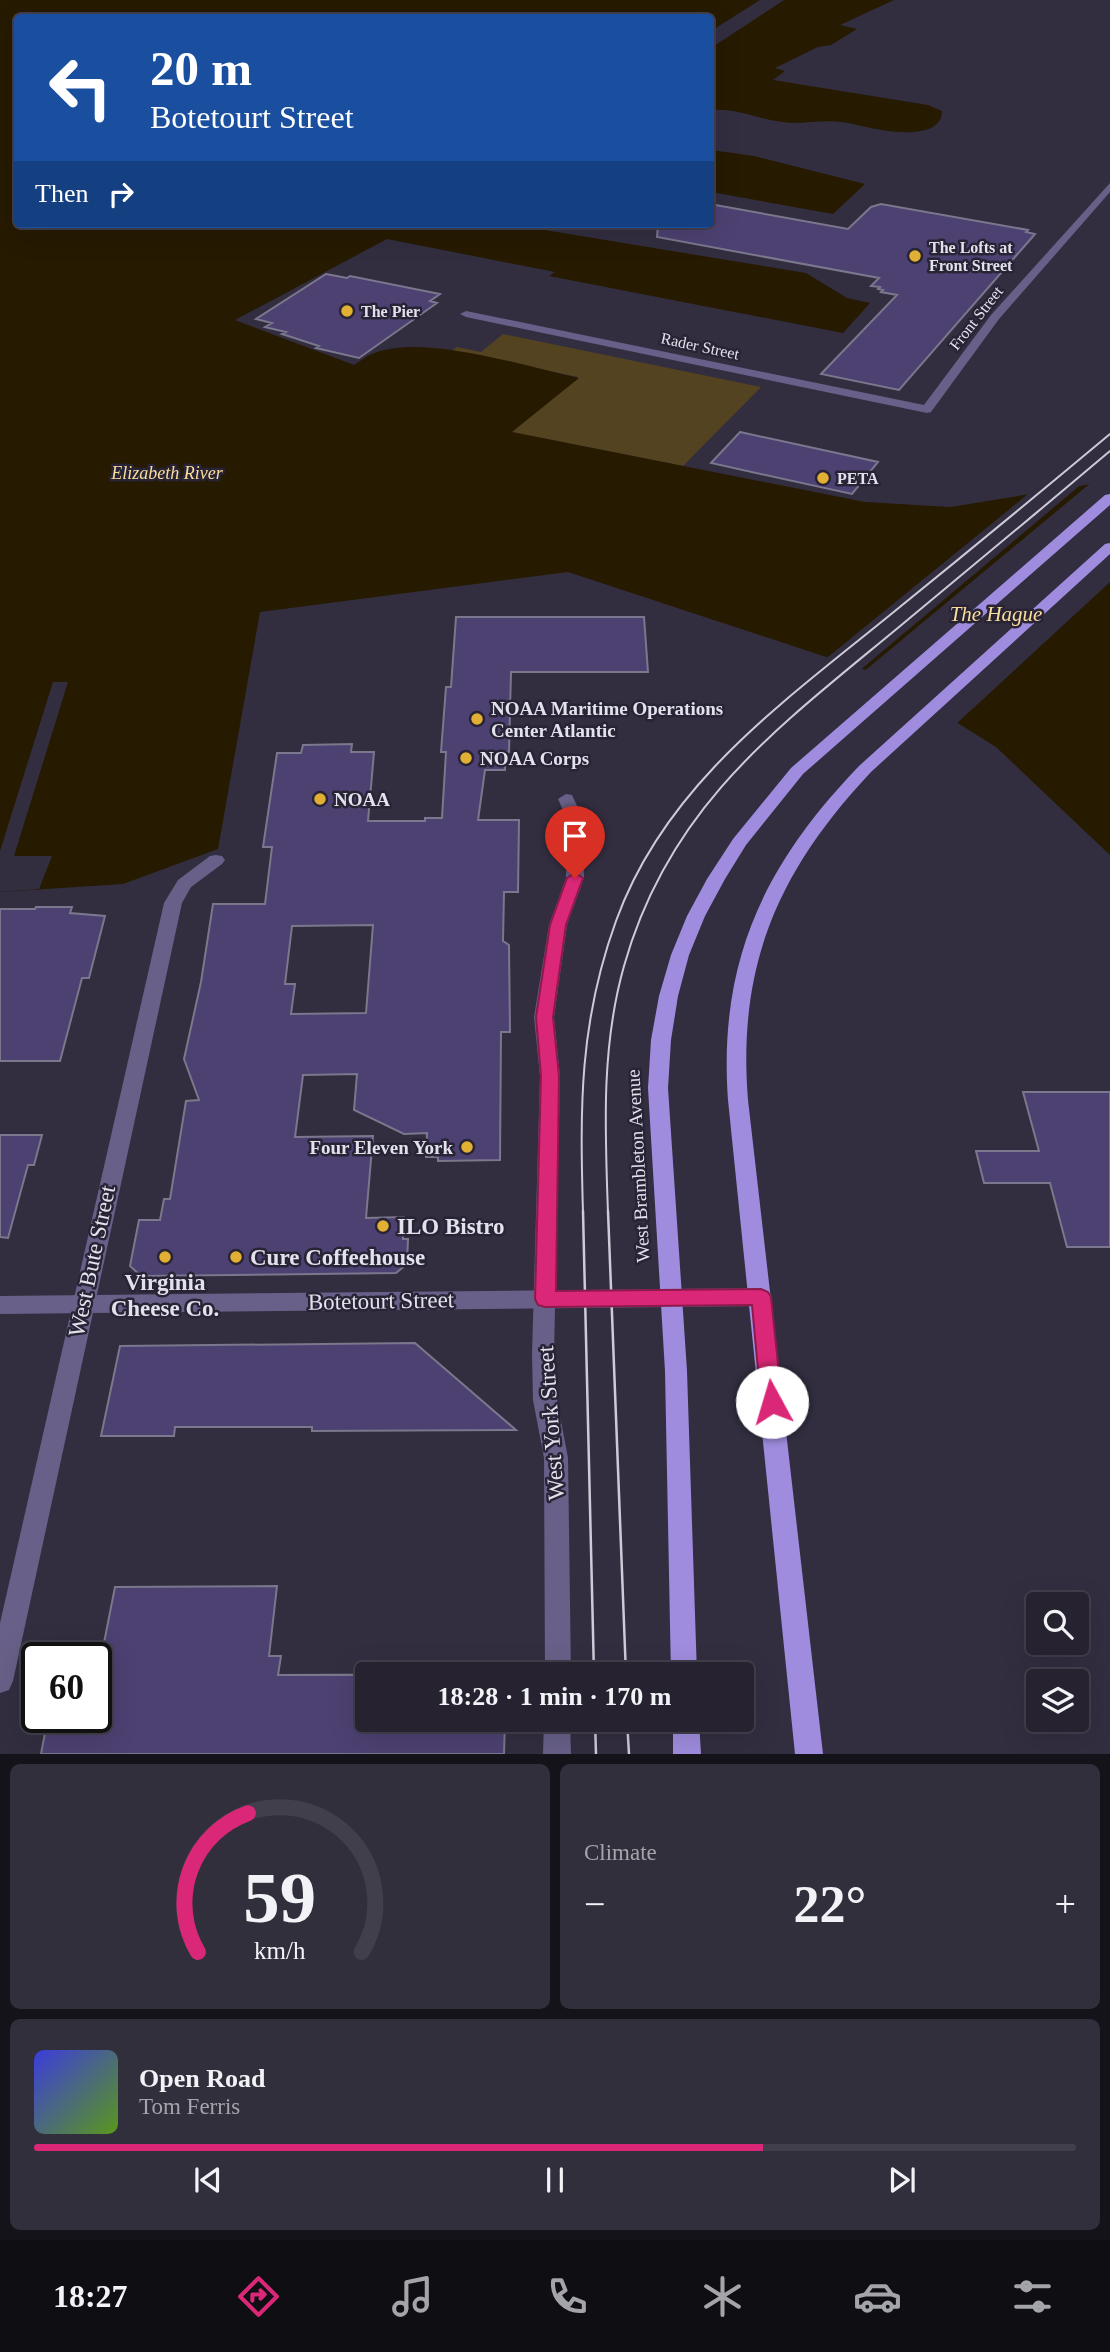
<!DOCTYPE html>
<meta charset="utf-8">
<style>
:root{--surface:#262230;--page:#322f3c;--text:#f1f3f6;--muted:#a4a4ab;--line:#423f4c;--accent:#db2777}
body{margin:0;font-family:"Times New Roman",serif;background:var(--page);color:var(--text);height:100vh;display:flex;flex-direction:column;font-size:26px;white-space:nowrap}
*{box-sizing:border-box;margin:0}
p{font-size:23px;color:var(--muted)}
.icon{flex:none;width:38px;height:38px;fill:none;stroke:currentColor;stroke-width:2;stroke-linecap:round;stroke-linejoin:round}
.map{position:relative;height:1754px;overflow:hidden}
.details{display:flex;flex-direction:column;gap:10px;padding:10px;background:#15131a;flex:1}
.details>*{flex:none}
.banner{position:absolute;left:14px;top:14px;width:700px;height:214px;border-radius:7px;box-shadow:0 7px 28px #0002,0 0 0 2px var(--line);background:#1a4fa0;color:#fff;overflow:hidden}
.fabs{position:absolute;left:1026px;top:1592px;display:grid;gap:14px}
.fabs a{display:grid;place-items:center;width:63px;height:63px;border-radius:7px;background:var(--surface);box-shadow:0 7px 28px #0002,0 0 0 2px var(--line);font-size:35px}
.speed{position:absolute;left:21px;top:1642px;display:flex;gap:14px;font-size:35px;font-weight:700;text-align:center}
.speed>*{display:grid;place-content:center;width:91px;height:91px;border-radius:50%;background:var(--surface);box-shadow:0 7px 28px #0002,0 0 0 2px var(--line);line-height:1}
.speed .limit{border:4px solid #111;border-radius:10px;background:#fff;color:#111}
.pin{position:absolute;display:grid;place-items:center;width:60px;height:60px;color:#fff;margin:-72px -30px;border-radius:50% 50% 50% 0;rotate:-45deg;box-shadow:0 0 7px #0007}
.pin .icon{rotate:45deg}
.me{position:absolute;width:77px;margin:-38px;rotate:354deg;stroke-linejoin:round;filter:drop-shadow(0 0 5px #0008)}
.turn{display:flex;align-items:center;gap:24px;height:147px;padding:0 21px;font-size:32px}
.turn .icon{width:91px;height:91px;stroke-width:2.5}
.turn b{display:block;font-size:49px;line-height:60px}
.then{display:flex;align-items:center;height:66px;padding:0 21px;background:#0003;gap:14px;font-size:26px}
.big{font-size:52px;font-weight:700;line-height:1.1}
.details .tile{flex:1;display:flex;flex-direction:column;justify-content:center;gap:10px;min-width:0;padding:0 24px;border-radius:10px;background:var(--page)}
.details .dial{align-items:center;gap:0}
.dial svg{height:182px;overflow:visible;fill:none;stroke:var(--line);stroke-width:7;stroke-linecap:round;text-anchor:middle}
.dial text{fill:var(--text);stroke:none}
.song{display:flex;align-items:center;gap:21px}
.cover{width:84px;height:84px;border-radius:10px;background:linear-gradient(135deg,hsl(240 70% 55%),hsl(90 70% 35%))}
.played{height:7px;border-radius:4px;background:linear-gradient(90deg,var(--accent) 70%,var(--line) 70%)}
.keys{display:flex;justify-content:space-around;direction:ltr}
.heat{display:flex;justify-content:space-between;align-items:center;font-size:38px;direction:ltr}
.details .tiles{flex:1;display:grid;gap:10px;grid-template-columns:1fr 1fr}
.tile:last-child{grid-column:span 2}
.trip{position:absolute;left:355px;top:1662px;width:399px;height:70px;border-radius:7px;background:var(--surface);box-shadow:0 7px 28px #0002,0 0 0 2px var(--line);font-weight:700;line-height:70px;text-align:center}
.tab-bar{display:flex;height:112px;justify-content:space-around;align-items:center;background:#0f0e13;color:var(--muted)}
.tab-bar .icon{width:49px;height:49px}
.tab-bar .on{color:var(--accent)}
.tab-bar b{font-size:32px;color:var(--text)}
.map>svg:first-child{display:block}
.green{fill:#534320}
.water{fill:#261a00}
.pier{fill:#322e40}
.building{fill:#4d4172;stroke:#7b778c;stroke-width:2;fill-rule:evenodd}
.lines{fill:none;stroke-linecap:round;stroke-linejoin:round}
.minor{fill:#686088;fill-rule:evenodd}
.tertiary{fill:#686088;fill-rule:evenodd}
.primary{fill:#9f8cde;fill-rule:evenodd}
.tram-far1{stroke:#cdcbd7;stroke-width:2}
.tram{stroke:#cdcbd7;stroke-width:2.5}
.route{fill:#db2777;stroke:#8e194d;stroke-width:2}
.poi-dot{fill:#e1af34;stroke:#282436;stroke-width:2.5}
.labels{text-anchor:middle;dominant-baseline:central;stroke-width:5;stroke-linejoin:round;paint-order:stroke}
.far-poi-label{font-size:16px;font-weight:bold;fill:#e3e1ec;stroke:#282436;text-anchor:start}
.far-street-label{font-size:16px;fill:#e3e1ec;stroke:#282436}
.far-water-label{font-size:18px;font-style:italic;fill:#fadc9b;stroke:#282436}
.poi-label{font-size:19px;font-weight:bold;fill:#e3e1ec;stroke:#282436;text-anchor:start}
.street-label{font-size:19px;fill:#e3e1ec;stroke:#282436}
.water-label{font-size:21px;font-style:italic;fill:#fadc9b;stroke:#282436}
.near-poi-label{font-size:23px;font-weight:bold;fill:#e3e1ec;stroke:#282436;text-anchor:start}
.near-street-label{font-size:23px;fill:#e3e1ec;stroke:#282436}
</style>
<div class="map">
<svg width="1110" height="1754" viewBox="0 0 1110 1754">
<rect width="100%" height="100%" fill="#322e40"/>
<path class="green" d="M503,334L761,387L683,466L511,432L578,377L451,351L457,347L481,352Z"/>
<path class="water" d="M0,0H894L840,25L857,29L831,45L818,47L775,68L785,71L773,80L928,105L942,111C942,123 933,129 921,131C897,136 866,126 842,122C821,119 801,125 783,122C756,119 738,108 711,110L710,18H18V224H508L806,273L847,298L870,303L843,333L549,276L555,272L387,239L235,320L354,365C359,362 365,357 372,354C420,332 527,367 579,378L512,432L865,502L951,507L1110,481V855L996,747L881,675L568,572L260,612L218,849L123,884L0,892Z
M711,150L754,156L865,184L833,214L711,192Z"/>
<path class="pier" d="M760,0H784L711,48V31Z
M1110,478V582L955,725L879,678L862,673L1093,481Z
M1084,482L858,672L823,661L1033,490Z
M53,682H68L14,856H52L39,889L0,892V851Z"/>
<path class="building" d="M710,204L848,229L871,207L881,204L1028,230L1026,232L1035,234L899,390L821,374L897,295L881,292L883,290L878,289L880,287L871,286L879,278L657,237L658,224H710Z
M326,274L347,278L350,276L440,294L430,301L437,303L359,358L316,348L319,346L282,334L286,332L265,327L272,323L256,319Z
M740,432L878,462L852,494L711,463Z
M456,617H644L648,672H511L509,752H505V770H485L478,820H519L518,892H504L503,941L509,945L510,1032H501L500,1160L438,1161V1157H426L427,1133L404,1134L354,1110L357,1074L303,1075L295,1137L373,1136L366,1218L404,1217L403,1239H408L407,1264L396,1273L141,1276L130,1266L139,1220H160L164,1199H170L186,1101L199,1100L184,1059L201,982L213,904H265L272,847H263L277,753H301L303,745L352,744L351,752H374L368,821H425V818H442L446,752H441L446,687H451ZM373,925L366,1013L291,1014L295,984H285L292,926Z
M36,907H72L70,913L105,916L89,978H82L60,1061H0V909H35Z
M1023,1092H1110V1247H1067L1050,1183H984L976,1151H1039Z
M0,1135H42L34,1165H28L8,1238L0,1237Z
M415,1343L516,1430L312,1431V1427H175L174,1436H101L120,1346Z
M277,1586L269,1656H281L278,1675L505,1674L368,1675V1720H505L504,1754H41L48,1717H96V1658H101L115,1587Z"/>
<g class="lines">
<path class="minor" d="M1110,183V192L999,319L931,412L927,413L466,317L460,314L466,311L924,405L991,315Z
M566,794L572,795L583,819L584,878L567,925L554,1017L560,1076L554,1354L557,1400L568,1458L571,1675H545L544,1458L533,1400L532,1354L540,1076L534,1017L549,925L566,878L567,819L558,799Z
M216,855L222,856L225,860L222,864L191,887L182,903L13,1681L9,1690L0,1693V1623L164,903L178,880L210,856Z
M544,1720H570L571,1754H543Z"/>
<path class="tertiary" d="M761,1288L769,1291L772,1297L769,1303L761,1306L0,1314V1296Z"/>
<path class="primary" d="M1110,494V505L803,774L746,845L725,879L705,916L689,955L678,996L671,1040L668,1088L687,1371L697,1675H671L665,1371L648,1088L651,1040L659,996L671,955L687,916L707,879L733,839L791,768L1105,495Z
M1110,543V554L871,772C779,870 737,964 748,1100L823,1754H795L728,1100C718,960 765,864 859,766L1105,544Z
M673,1720H699L701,1754H673Z"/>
<path class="tram-far1" d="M583,1213C580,1107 579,1023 616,921C665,785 782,703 890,615C964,555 1037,495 1110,434
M608,1213C605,1129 601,1047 624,966C669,806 777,728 899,627C969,569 1040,510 1110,451"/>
<path class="tram" d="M583,1211L594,1675
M608,1211L626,1675
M595,1720L596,1754
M627,1720L629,1754"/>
</g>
<path class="route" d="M575,873L583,878L566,925L553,1017L559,1076L556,1291L761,1289L768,1292L771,1297L782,1402L779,1408L772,1411L764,1408L761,1402L752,1305L545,1307L538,1305L535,1299L541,1076L536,1017L550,925L567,878Z"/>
<g class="poi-dot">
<circle cx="915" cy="256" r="7"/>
<circle cx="347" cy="311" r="7"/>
<circle cx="823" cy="478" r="7"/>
<circle cx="477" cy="719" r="7"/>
<circle cx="466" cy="758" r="7"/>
<circle cx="320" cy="799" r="7"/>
<circle cx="467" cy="1147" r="7"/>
<circle cx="383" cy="1226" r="7"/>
<circle cx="165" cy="1257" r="7"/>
<circle cx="236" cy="1257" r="7"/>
</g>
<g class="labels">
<g class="far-poi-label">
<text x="929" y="247">The Lofts at<tspan x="929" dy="18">Front Street</tspan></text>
<text x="361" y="311">The Pier</text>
<text x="837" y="478">PETA</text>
</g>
<g class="far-street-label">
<text transform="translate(976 318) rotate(-52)">Front Street</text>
<text transform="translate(700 346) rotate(12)">Rader Street</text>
</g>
<g class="far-water-label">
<text x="167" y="473">Elizabeth River</text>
</g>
<g class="poi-label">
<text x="491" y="708">NOAA Maritime Operations<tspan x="491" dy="22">Center Atlantic</tspan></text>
<text x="480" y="758">NOAA Corps</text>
<text x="334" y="799">NOAA</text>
<text x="453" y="1147" text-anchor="end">Four Eleven York</text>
</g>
<g class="street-label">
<text transform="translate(638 1166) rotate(-93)">West Brambleton Avenue</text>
</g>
<g class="water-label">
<text x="996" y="614">The Hague</text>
</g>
<g class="near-poi-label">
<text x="397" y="1226">ILO Bistro</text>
<text x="250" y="1257">Cure Coffeehouse</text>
<text x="165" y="1282" text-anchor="middle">Virginia<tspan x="165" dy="26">Cheese Co.</tspan></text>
</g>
<g class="near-street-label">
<text transform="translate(92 1261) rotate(-78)">West Bute Street</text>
<text transform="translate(381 1301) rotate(-1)">Botetourt Street</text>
<text transform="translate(551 1423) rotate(-94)">West York Street</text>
</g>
</g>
</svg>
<div class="fabs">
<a><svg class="icon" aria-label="search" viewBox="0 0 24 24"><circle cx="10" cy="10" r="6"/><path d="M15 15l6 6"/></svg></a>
<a><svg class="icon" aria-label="layers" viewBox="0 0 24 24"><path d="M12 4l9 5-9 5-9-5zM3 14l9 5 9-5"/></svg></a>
</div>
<div class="speed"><div class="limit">60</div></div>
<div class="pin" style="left:575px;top:878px;background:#d93025"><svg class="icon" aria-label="arrive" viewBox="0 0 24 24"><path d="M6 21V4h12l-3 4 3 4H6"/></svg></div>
<svg class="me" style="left:772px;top:1402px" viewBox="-20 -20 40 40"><circle r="19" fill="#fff"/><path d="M0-13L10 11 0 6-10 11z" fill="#db2777"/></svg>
<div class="trip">18:28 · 1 min · 170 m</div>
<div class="banner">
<div class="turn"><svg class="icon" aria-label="left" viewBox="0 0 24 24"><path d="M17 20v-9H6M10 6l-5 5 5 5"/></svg><div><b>20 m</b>Botetourt Street</div></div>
<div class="then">Then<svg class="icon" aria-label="right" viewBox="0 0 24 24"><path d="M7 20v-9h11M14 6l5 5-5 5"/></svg></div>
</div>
</div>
<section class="details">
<div class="tiles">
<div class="tile dial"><svg viewBox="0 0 100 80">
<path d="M14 69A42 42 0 1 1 86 69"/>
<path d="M14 69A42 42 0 0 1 36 8" stroke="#db2777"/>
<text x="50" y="56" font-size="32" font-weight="700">59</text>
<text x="50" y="72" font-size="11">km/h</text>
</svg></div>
<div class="tile"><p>Climate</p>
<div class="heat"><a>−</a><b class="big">22°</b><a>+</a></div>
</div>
<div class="tile">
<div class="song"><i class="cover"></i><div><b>Open Road</b><p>Tom Ferris</p></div></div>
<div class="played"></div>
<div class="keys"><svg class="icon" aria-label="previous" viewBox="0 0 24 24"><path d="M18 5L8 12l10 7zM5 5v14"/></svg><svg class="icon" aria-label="pause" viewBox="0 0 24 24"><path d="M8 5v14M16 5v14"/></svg><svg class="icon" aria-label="next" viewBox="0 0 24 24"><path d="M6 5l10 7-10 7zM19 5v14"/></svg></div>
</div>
</div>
</section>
<nav class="tab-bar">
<b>18:27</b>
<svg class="icon on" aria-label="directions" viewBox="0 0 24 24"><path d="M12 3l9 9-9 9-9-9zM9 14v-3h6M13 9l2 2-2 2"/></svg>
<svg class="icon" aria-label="music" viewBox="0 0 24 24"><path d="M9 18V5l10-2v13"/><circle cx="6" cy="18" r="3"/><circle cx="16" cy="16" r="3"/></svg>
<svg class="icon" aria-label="phone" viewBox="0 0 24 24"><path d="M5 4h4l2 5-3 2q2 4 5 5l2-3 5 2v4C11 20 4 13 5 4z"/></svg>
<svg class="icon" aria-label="climate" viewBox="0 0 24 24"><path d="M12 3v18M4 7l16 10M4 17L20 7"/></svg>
<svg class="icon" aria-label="car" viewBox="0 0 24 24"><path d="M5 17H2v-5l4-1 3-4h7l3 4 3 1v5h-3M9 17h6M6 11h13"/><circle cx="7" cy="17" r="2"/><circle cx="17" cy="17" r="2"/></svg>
<svg class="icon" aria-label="filters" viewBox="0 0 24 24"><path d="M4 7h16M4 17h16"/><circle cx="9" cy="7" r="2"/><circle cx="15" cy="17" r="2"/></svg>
</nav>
